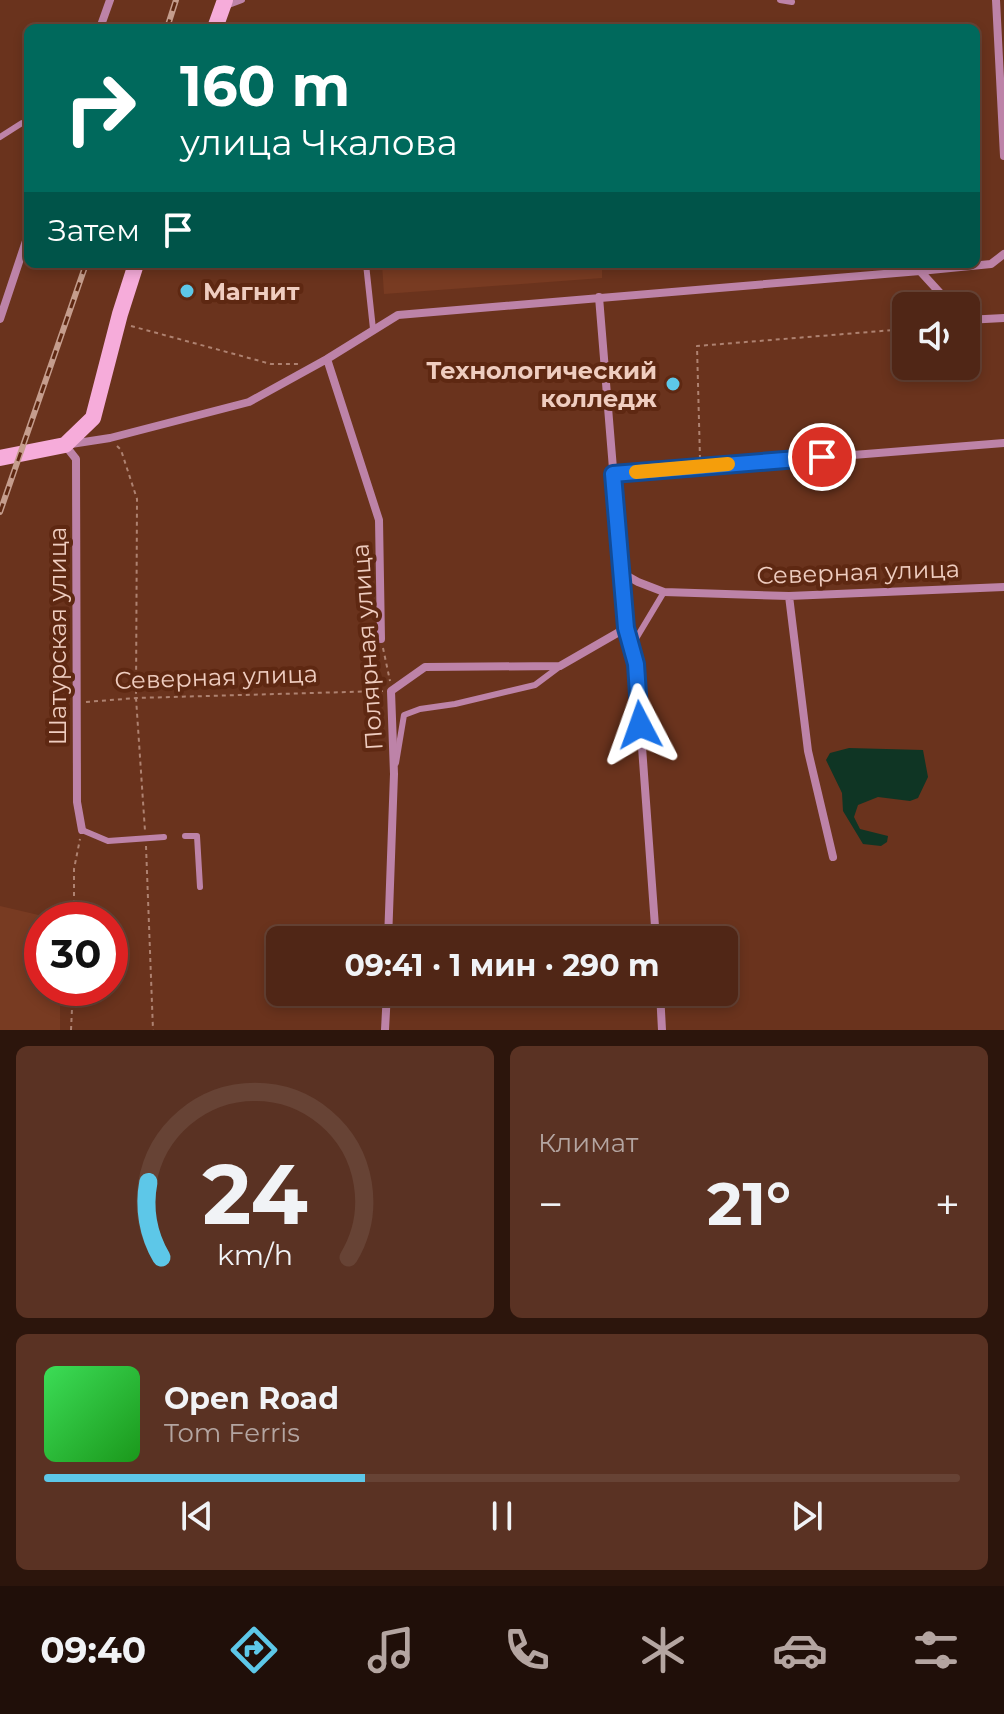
<!DOCTYPE html>
<html lang="ru">
<meta charset="utf-8">
<style>
:root{--surface:#502616;--page:#5a3223;--text:#f1f3f6;--muted:#b4a5a1;--line:#674335;--accent:#5dc7e8}
body{margin:0;font-family:Montserrat,sans-serif;background:var(--page);color:var(--text);height:100vh;display:flex;flex-direction:column;font-size:30px;white-space:nowrap}
*{box-sizing:border-box;margin:0}
p{font-size:26px;color:var(--muted)}
.icon{flex:none;width:44px;height:44px;fill:none;stroke:currentColor;stroke-width:2;stroke-linecap:round;stroke-linejoin:round}
.map{position:relative;height:1030px;overflow:hidden}
.sheet{display:flex;flex-direction:column;gap:16px;padding:16px;background:#2c150c;flex:1}
.sheet>*{flex:none}
.top-card{position:absolute;left:24px;top:24px;width:956px;height:244px;border-radius:12px;box-shadow:0 4px 12px #0003,0 0 0 2px var(--line);background:#00695c;color:#fff;overflow:hidden}
.tools{position:absolute;left:892px;top:292px;display:grid;gap:16px}
.tools a{display:grid;place-items:center;width:88px;height:88px;border-radius:12px;background:var(--surface);box-shadow:0 4px 12px #0003,0 0 0 2px var(--line);font-size:40px}
.speed{position:absolute;left:24px;top:902px;display:flex;gap:16px;font-size:40px;font-weight:700;text-align:center}
.speed>*{display:grid;place-content:center;width:104px;height:104px;border-radius:50%;background:var(--surface);box-shadow:0 4px 12px #0003,0 0 0 2px var(--line);line-height:1}
.speed .limit{border:12px solid #d22;background:#fff;color:#111}
.pin{position:absolute;display:grid;place-items:center;width:68px;height:68px;color:#fff;margin:-34px;border:4px solid #fff;border-radius:50%;box-shadow:0 2px 8px #0007}
.me{position:absolute;width:88px;margin:-44px;rotate:356deg;stroke-linejoin:round;filter:drop-shadow(0 0 6px #0008)}
.turn{display:flex;align-items:center;gap:28px;height:168px;padding:0 24px;font-size:36px}
.turn .icon{width:104px;height:104px;stroke-width:2.5}
.turn b{display:block;font-size:56px;line-height:68px}
.then{display:flex;align-items:center;height:76px;padding:0 24px;background:#0003;gap:16px;font-size:30px}
.big{font-size:60px;font-weight:700;line-height:1.1}
.sheet .card{flex:1;display:flex;flex-direction:column;justify-content:center;gap:12px;min-width:0;padding:0 28px;border-radius:12px;background:var(--page)}
.sheet .dial{align-items:center;gap:0}
.dial svg{height:208px;overflow:visible;fill:none;stroke:var(--line);stroke-width:7;stroke-linecap:round;text-anchor:middle}
.dial text{fill:var(--text);stroke:none}
.song{display:flex;align-items:center;gap:24px}
.cover{width:96px;height:96px;border-radius:12px;background:linear-gradient(135deg,hsl(130 70% 55%),hsl(120 70% 35%))}
.played{height:8px;border-radius:4px;background:linear-gradient(90deg,var(--accent) 35%,var(--line) 35%)}
.keys{display:flex;justify-content:space-around;direction:ltr}
.heat{display:flex;justify-content:space-between;align-items:center;font-size:44px;direction:ltr}
.sheet .tiles{flex:1;display:grid;gap:16px;grid-template-columns:1fr 1fr}
.card:last-child{grid-column:span 2}
.trip{position:absolute;left:266px;top:926px;width:472px;height:80px;border-radius:12px;background:var(--surface);box-shadow:0 4px 12px #0003,0 0 0 2px var(--line);font-weight:700;line-height:80px;text-align:center}
.dock{display:flex;height:128px;justify-content:space-around;align-items:center;background:#200f09;color:var(--muted)}
.dock .icon{width:56px;height:56px}
.dock .active{color:var(--accent)}
.dock b{font-size:36px;color:var(--text)}
.map>svg:first-child{display:block}
.built{fill:#783b22}
.water{fill:#0f3524}
.lines{fill:none;stroke-linecap:round;stroke-linejoin:round}
.path{stroke:#ae8271;stroke-width:2;stroke-dasharray:4 4;stroke-linecap:butt}
.lane{stroke:#bd83a8;stroke-width:6}
.street{stroke:#bd83a8;stroke-width:8}
.secondary{stroke:#f6acda;stroke-width:16}
.rail-casing{stroke:#c59d8d;stroke-width:6}
.rail{stroke:#5e2812;stroke-width:3;stroke-dasharray:9;stroke-linecap:butt}
.route-casing{stroke:#114b97;stroke-width:20}
.route{stroke:#1a73e8;stroke-width:14}
.slow{stroke:#f59e0b;stroke-width:14}
.poi-dot{fill:#5dc7e8;stroke:#5e2812;stroke-width:3}
.labels{text-anchor:middle;dominant-baseline:central;stroke-width:8;stroke-linejoin:round;paint-order:stroke}
.poi-label{font-size:24px;font-weight:bold;fill:#efcdc0;stroke:#5e2812;text-anchor:start}
.street-label{font-size:24px;fill:#efcdc0;stroke:#5e2812}
</style>
<div class="map">
<svg width="1004" height="1030" viewBox="0 0 1004 1030">
<rect width="100%" height="100%" fill="#6a331d"/>
<path class="built" d="M382,264H602V278L384,294Z
M0,906L60,920H42V988H60V1030H0Z"/>
<path class="water" d="M849,748L923,750L928,777L918,798L910,801L878,797L858,805L854,817L860,829L888,836L887,842L881,846L863,844L843,811L842,793L826,760L830,753Z"/>
<g class="lines">
<path class="path" d="M131,326L271,364H299
M117,446L121,450L137,499L136,698L145,831
M700,459L697,346L906,329
M383,648L390,681
M86,702L136,698L383,691
M146,846L153,1030
M74,920V869L80,839
M71,1030L73,988"/>
<path class="lane" d="M780,0L792,2
M226,6L242,0
M0,137L22,123H28
M366,264L373,329
M631,647L664,592
M396,763L404,715L420,709L455,704L535,685L559,667
M82,830L108,841L164,837
M185,836H197L200,887"/>
<path class="street" d="M996,0L1004,156
M100,28L110,0
M920,271L991,264L1004,254
M599,297L626,628L636,664L656,940
M0,319L28,235
M966,320L1004,318
M327,359L379,520L381,639
M71,444L110,438L249,402L327,359L398,315L920,271L952,306
M65,445L76,459L77,802L82,830
M613,474L1004,443
M622,573L638,582L664,592L789,596L1004,587
M789,596L808,751L833,857
M388,940L394,774L391,691L425,667L560,666L626,628
M660,992L662,1030
M385,1030L387,992"/>
<path class="secondary" d="M215,28L225,0
M0,458L65,445L93,418L120,314L136,264"/>
<defs>
<path id="rail" d="M167,28L176,0
M0,512L86,264"/>
</defs>
<use href="#rail" class="rail-casing"/>
<use href="#rail" class="rail"/>
</g>
<g class="lines">
<defs>
<path id="route" d="M640,725L636,664L626,628L613,474L822,457"/>
</defs>
<use href="#route" class="route-casing"/>
<use href="#route" class="route"/>
<path class="slow" d="M636,472L728,464"/>
</g>
<g class="poi-dot">
<circle cx="187" cy="291" r="8"/>
<circle cx="673" cy="384" r="8"/>
</g>
<g class="labels">
<g class="poi-label">
<text x="203" y="291">Магнит</text>
<text x="657" y="370" text-anchor="end">Технологический<tspan x="657" dy="28">колледж</tspan></text>
</g>
<g class="street-label">
<text transform="translate(858 572) rotate(-2)">Северная улица</text>
<text transform="translate(57 636) rotate(-90)">Шатурская улица</text>
<text transform="translate(367 647) rotate(-94)">Полярная улица</text>
<text transform="translate(216 677) rotate(-2)">Северная улица</text>
</g>
</g>
</svg>
<div class="tools">
<a><svg class="icon" aria-label="sound" viewBox="0 0 24 24"><path d="M4 9h4l5-4v14l-5-4H4zM17 9q2 3 0 6"/></svg></a>
</div>
<div class="speed"><div class="limit">30</div></div>
<div class="pin" style="left:822px;top:457px;background:#d93025"><svg class="icon" aria-label="arrive" viewBox="0 0 24 24"><path d="M6 21V4h12l-3 4 3 4H6"/></svg></div>
<svg class="me" style="left:640px;top:725px" viewBox="-20 -20 40 40"><path d="M0-17L14 15 0 8-14 15z" fill="#1a73e8" stroke="#fff" stroke-width="4"/></svg>
<div class="trip">09:41 · 1 мин · 290 m</div>
<div class="top-card">
<div class="turn"><svg class="icon" aria-label="right" viewBox="0 0 24 24"><path d="M7 20v-9h11M14 6l5 5-5 5"/></svg><div><b>160 m</b>улица Чкалова</div></div>
<div class="then">Затем<svg class="icon" aria-label="arrive" viewBox="0 0 24 24"><path d="M6 21V4h12l-3 4 3 4H6"/></svg></div>
</div>
</div>
<section class="sheet">
<div class="tiles">
<div class="card dial"><svg viewBox="0 0 100 80">
<path d="M14 69A42 42 0 1 1 86 69"/>
<path d="M14 69A42 42 0 0 1 9 40" stroke="#5dc7e8"/>
<text x="50" y="56" font-size="32" font-weight="700">24</text>
<text x="50" y="72" font-size="11">km/h</text>
</svg></div>
<div class="card"><p>Климат</p>
<div class="heat"><a>−</a><b class="big">21°</b><a>+</a></div>
</div>
<div class="card">
<div class="song"><i class="cover"></i><div><b>Open Road</b><p>Tom Ferris</p></div></div>
<div class="played"></div>
<div class="keys"><svg class="icon" aria-label="previous" viewBox="0 0 24 24"><path d="M18 5L8 12l10 7zM5 5v14"/></svg><svg class="icon" aria-label="pause" viewBox="0 0 24 24"><path d="M8 5v14M16 5v14"/></svg><svg class="icon" aria-label="next" viewBox="0 0 24 24"><path d="M6 5l10 7-10 7zM19 5v14"/></svg></div>
</div>
</div>
</section>
<nav class="dock">
<b>09:40</b>
<svg class="icon active" aria-label="directions" viewBox="0 0 24 24"><path d="M12 3l9 9-9 9-9-9zM9 14v-3h6M13 9l2 2-2 2"/></svg>
<svg class="icon" aria-label="music" viewBox="0 0 24 24"><path d="M9 18V5l10-2v13"/><circle cx="6" cy="18" r="3"/><circle cx="16" cy="16" r="3"/></svg>
<svg class="icon" aria-label="phone" viewBox="0 0 24 24"><path d="M5 4h4l2 5-3 2q2 4 5 5l2-3 5 2v4C11 20 4 13 5 4z"/></svg>
<svg class="icon" aria-label="climate" viewBox="0 0 24 24"><path d="M12 3v18M4 7l16 10M4 17L20 7"/></svg>
<svg class="icon" aria-label="car" viewBox="0 0 24 24"><path d="M5 17H2v-5l4-1 3-4h7l3 4 3 1v5h-3M9 17h6M6 11h13"/><circle cx="7" cy="17" r="2"/><circle cx="17" cy="17" r="2"/></svg>
<svg class="icon" aria-label="filters" viewBox="0 0 24 24"><path d="M4 7h16M4 17h16"/><circle cx="9" cy="7" r="2"/><circle cx="15" cy="17" r="2"/></svg>
</nav>
